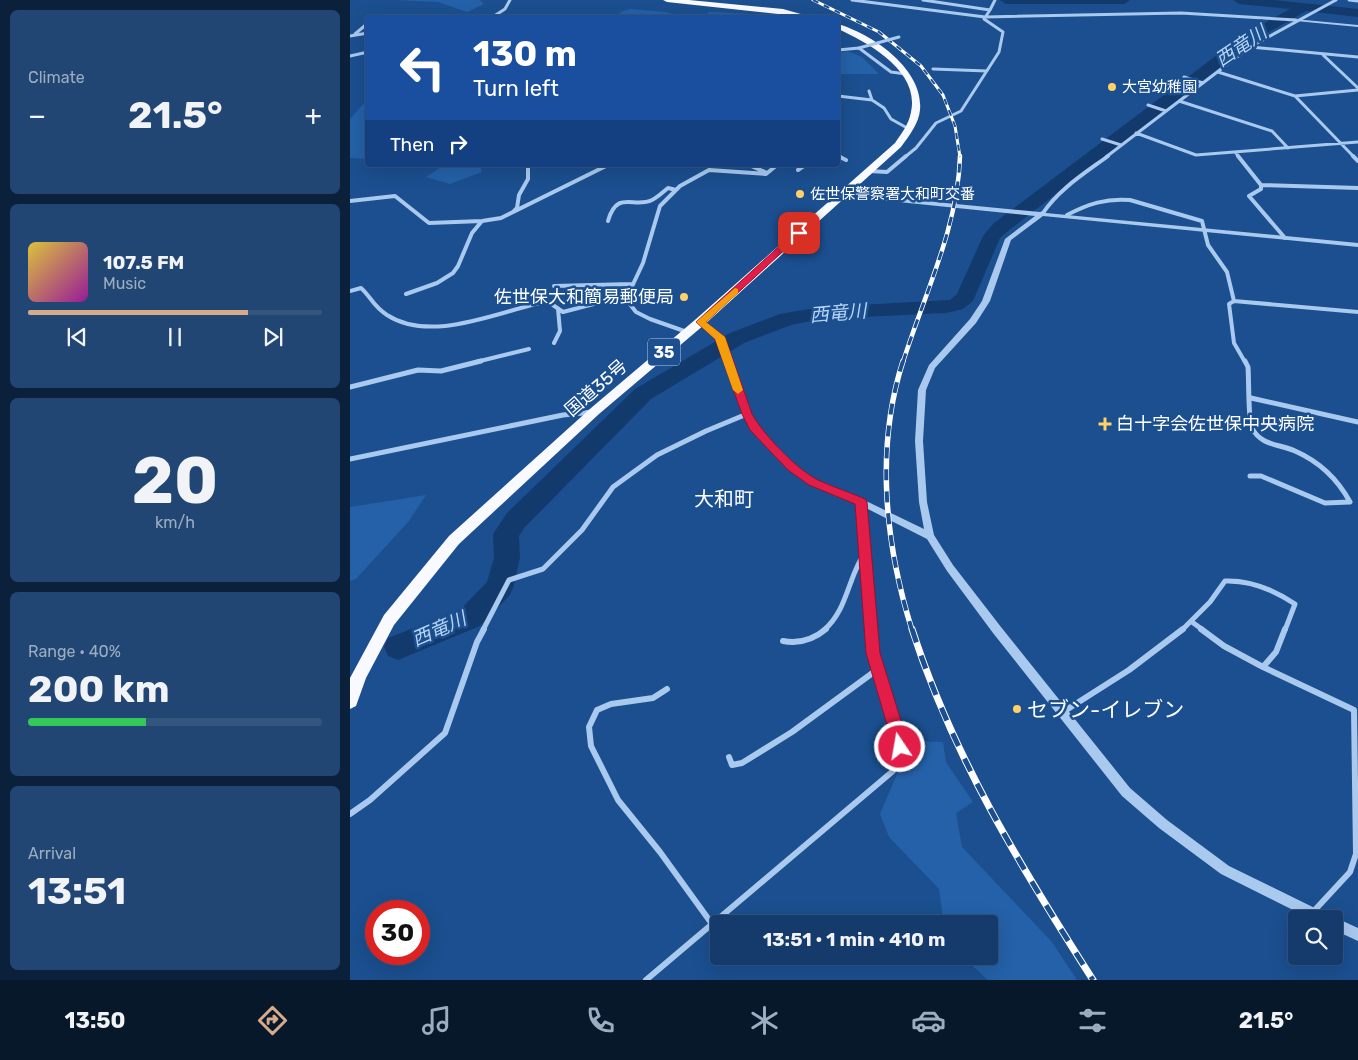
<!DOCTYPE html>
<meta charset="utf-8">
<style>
:root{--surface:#143b6b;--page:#214673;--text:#f1f3f6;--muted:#9dadc1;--line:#33557e;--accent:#d6ab8b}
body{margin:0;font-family:Rubik,"Noto Sans JP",sans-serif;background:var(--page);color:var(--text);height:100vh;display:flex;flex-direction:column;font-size:19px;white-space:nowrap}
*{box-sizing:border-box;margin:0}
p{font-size:16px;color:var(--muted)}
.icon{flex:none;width:28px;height:28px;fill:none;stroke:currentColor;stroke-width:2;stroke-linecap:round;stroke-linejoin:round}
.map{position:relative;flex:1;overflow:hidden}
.sheet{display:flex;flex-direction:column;gap:10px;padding:10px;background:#0b203b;width:350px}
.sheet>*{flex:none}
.top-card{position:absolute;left:15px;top:15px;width:475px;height:152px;border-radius:5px;box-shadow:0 5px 20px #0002,0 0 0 1px var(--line);background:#1a4fa0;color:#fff;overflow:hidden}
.buttons{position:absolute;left:938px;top:910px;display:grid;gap:10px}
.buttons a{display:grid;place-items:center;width:55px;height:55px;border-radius:5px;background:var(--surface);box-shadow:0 5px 20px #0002,0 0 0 1px var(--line);font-size:25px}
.speed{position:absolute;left:15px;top:900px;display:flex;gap:10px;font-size:25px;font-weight:700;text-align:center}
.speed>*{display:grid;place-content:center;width:65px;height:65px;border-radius:50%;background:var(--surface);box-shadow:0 5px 20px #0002,0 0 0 1px var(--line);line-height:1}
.speed .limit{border:8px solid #d22;background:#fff;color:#111}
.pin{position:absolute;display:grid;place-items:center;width:42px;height:42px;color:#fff;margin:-21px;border-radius:10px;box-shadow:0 2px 8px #0006}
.me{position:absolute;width:55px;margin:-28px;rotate:348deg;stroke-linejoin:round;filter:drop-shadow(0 0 4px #0008)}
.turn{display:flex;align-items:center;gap:18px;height:105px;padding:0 25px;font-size:22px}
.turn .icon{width:65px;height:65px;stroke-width:2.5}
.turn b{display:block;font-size:35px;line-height:42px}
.then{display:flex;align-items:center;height:48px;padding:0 25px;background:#0003;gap:10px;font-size:19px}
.big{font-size:38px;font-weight:700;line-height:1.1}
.sheet .tile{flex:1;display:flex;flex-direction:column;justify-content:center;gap:8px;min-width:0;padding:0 18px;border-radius:8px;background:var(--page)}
.sheet .dial{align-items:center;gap:0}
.dial b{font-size:65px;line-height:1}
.song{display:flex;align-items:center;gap:15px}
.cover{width:60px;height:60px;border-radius:8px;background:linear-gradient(135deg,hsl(50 70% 55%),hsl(300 70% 35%))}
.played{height:5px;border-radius:2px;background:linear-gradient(90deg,var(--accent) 75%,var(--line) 75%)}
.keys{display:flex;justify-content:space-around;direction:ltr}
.heat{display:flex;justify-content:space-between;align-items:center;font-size:28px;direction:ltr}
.charge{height:8px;border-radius:4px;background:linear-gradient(90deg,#34c759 40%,var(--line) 0)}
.trip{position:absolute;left:360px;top:915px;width:288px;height:50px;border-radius:5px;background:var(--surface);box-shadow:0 5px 20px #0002,0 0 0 1px var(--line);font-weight:700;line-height:50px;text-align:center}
.tab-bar{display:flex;height:80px;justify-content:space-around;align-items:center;background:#08182b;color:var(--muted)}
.tab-bar .icon{width:35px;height:35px}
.tab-bar .current{color:var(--accent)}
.tab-bar b{font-size:22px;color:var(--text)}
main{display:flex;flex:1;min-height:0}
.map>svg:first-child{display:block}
.green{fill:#2461a8}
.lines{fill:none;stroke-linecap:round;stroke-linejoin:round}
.river{fill:#123a6d;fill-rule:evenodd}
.minor-far3{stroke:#a9c9ee;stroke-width:3}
.minor-far2{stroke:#a9c9ee;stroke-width:4}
.minor-far1{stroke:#a9c9ee;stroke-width:5}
.minor{stroke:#a9c9ee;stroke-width:6}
.tertiary{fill:#a9c9ee;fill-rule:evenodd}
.trunk{fill:#f8faff;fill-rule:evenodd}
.rail-far3-casing{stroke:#fff;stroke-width:3}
.rail-far2-casing{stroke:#fff;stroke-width:4.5}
.rail-far1-casing{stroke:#fff;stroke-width:5.5}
.rail-casing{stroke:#fff;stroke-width:7}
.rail-far3{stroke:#1b4f8f;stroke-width:2;stroke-dasharray:6;stroke-linecap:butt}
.rail-far2{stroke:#1b4f8f;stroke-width:3;stroke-dasharray:9;stroke-linecap:butt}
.rail-far1{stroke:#1b4f8f;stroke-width:4;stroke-dasharray:11;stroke-linecap:butt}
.rail{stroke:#1b4f8f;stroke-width:5;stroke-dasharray:14;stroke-linecap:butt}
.minor-bridge{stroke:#a9c9ee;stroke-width:3}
.route{fill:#e11d48;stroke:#92132f}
.slow{fill:#f59e0b}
.poi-dot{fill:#ffd166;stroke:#1b4f8f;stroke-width:2}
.labels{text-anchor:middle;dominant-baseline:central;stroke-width:5;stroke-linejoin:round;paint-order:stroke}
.far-poi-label{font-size:15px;fill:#fff;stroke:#1b4f8f;text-anchor:start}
.shield{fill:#1b4f8f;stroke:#bbcadd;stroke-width:1}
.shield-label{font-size:16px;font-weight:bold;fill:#fff}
.poi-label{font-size:18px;fill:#fff;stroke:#1b4f8f;text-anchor:end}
.street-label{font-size:18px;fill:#fff;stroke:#1b4f8f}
.water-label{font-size:19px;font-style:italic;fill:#b5d3f5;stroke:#1b4f8f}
.quarter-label{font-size:20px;fill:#fff;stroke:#1b4f8f}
.near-poi-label{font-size:21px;fill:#fff;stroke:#1b4f8f;text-anchor:start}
</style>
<main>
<section class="sheet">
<div class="tile"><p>Climate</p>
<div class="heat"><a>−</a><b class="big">21.5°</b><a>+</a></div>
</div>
<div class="tile">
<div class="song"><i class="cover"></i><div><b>107.5 FM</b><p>Music</p></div></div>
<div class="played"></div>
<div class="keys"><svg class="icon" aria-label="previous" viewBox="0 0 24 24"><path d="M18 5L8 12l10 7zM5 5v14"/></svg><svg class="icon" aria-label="pause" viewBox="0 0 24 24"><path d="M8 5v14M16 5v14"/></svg><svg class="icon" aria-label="next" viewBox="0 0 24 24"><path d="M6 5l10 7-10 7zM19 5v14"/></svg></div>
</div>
<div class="tile dial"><b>20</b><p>km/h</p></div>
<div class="tile"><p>Range · 40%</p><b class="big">200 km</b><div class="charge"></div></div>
<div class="tile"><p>Arrival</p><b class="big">13:51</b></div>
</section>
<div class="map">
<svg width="1008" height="980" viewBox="0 0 1008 980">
<rect width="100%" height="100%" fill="#1b4f8f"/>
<path class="green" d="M45,0H130L134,4L117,12L88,2Z
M280,9L315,12L327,15L328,17H265L271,12Z
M359,12L419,15V18L354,17Z
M497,51L512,57L529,74H488V53Z
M17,100V159L0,158V119Z
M94,165H130L132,172L100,184L76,177Z
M76,495L59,521L6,579L0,581V507Z
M561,741L593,742L596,762L623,802L606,813L612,847L702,942L727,980H638L612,956H639V924H594L589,889L539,837L530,814Z"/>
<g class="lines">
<path class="river" d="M650,0H780L774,4H656Z
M883,0H924L1008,9V17L956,11L905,40L658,231L650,238L623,301L613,309L596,313L471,319L441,325L394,343L301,399L175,527L169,536L170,558L163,588L159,596L130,626L48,660L38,656L34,647L38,638L110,610L137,582L144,558L143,534L157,513L285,389L380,333L430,314L471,307L600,300L607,294L633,236L644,223L895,34L940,9L889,4Z"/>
<path class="minor-far3" d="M502,0L635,17L831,13L946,20
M999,0L1008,1
M640,10L645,0
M29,18H39
M141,18L155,9L160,0
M5,34L18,23
M0,36L18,33
M900,47L1008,57
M488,50L509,48L541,72L556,74
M972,54L1008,88
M0,56L18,52
M583,69L637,71
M868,72L945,96L1008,90
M834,77L853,83
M519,91L522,100
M488,96L522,100L534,108L541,119L559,129
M945,96L1004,157
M829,101L922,131L938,148
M798,105L816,111
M786,133L846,155L1008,142
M752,139L771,145
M885,152L889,157
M488,156L491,157
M555,157L566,148L586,123L611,111L649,52L653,32L634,19L640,10L573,0
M756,157L900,47L986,0"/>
<path class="minor-far2" d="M488,156L496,160
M888,156L911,185V189L899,196L935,238
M1003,156L1008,161
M399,165L417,173
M448,170L455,165
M519,171L537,172L556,156
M911,185L1008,188
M0,201L45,196L79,223L132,221L151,218L258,165
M164,211L167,208L169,195L178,179V165
M693,213C709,189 735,173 758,156
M717,215C738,204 756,198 780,200L852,221L858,245L877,272L884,301L1008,312
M258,221C267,189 284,209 302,200C308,197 313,192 318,188L326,190
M204,286L282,284
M0,291L11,288C21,297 23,306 37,315C80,343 145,313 190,303H200L213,312L278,295
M56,294L87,283L103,273L108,266L122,233L132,221
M884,301L879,304L884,343L895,362
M337,332L300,319L286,312L279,303L278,295L293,263L310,206L330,186L359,170L416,174L427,165
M204,343L210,331L208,309
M126,362L179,349"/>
<path class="minor-far1" d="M895,361L898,367C899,379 898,420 902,428C911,446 930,444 945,451C970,462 987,478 1000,502L975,503L911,476H900
M0,387L68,370L91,371L131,361
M901,398L1008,422
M0,459L213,415L242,412
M511,502L521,630
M842,622L853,630
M133,630L159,580L193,569L232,530L263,487L307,455L356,431L397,414
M474,630C498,610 498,575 516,551
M832,630L860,602L875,581C901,580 924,590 945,604L935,630"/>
<path class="minor" d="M851,629L874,646L913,667
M935,629L926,652L913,667L1004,710L1006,854L1000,872L963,912
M433,641C449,644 463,640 476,629
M317,689L303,698L261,704L247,710L239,727L241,746L268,800L310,852L362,924
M713,712L779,670L833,629
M379,757L382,765L392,763L442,732L528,669
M0,814L20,800L95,733L127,642L134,629
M296,980L543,771L550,747L545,723L523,653L521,629"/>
<path class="tertiary" d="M944,19L1008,25V27L946,21H944Z
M492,193L690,212L693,211L696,213L1008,243V247L693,216L661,240L640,301L626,323L585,368L576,390L573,441L577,502L584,535L603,565L651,627L780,788L817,820L879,866L979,915L981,918L984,917L1008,928V941L984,930V919H961L871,874L809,828L772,796L643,633L597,571L577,539L508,504L459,484L439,469L401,430L393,414L367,338L347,324V320H353L374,337L401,414L407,426L445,465L465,480L514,500L574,529L569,502L565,441L568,390L579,365L620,319L632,301L655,239L685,216L490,196L489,195Z"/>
<path class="trunk" d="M313,0H339L433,9L465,18L317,2Z
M488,24C522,34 574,69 570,110C569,123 559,136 551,147L354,325L249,414L109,544L44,625L16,678L6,706L0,709V678L34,615L99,536L241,408L346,319L545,143C551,134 559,124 561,112C570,71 519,43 488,29Z"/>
<defs>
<path id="rail-far3" d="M463,0L529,32L571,66L593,95L605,126L610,157"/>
<path id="rail-far2" d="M553,362C574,295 608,228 610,156"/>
<path id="rail-far1" d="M553,361C525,448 535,544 562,630"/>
<path id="rail" d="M562,629C603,757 671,867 743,980"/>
</defs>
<use href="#rail-far3" class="rail-far3-casing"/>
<use href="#rail-far2" class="rail-far2-casing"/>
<use href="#rail-far1" class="rail-far1-casing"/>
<use href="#rail" class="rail-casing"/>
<use href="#rail-far3" class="rail-far3"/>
<use href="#rail-far2" class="rail-far2"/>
<use href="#rail-far1" class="rail-far1"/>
<use href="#rail" class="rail"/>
<path class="minor-bridge" d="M509,48L549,37"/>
</g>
<path class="route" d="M446,231L453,233L356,322L375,337L402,414C414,435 446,469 468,480C483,487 499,492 515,499L517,502L530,653L552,724L557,747L555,752L550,754L545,752L516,653L505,504L459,485L438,470L400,430L392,414L365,339L346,322Z"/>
<path class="slow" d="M385,288L388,289V293L356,322L375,337L393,390L388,394L383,390L365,339L346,322Z"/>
<g class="poi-dot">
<circle cx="762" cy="87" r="5"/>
<circle cx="450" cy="194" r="5"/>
<circle cx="334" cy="297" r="5"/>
<path d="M752.5 416.5h5v5h5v5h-5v5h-5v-5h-5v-5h5z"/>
<circle cx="667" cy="709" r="5"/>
</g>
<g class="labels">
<g class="far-poi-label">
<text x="772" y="87">大宮幼稚園</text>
<text x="460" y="194">佐世保警察署大和町交番</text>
</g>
<rect class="shield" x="298" y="338.5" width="32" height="27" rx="4"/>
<g class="shield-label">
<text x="314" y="352">35</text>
</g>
<g class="poi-label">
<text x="324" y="297">佐世保大和簡易郵便局</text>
<text x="766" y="424" text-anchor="start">白十字会佐世保中央病院</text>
</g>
<g class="street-label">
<text transform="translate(246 388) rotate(-41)">国道35号</text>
</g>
<g class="water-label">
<text transform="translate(891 46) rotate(-34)">西竜川</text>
<text transform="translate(488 313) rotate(-5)">西竜川</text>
<text transform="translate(89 629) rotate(-24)">西竜川</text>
</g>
<g class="quarter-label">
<text x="374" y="499">大和町</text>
</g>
<g class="near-poi-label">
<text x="677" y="709">セブン-イレブン</text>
</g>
</g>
</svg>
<div class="buttons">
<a><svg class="icon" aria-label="search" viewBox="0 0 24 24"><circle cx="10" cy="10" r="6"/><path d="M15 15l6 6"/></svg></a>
</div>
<div class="speed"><div class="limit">30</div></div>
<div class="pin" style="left:449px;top:233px;background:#d93025"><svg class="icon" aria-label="arrive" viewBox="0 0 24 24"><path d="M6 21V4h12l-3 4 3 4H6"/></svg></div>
<svg class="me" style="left:550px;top:747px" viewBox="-20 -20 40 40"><circle r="17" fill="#e11d48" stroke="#fff" stroke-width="3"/><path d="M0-11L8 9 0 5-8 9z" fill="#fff"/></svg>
<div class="trip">13:51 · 1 min · 410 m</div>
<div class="top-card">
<div class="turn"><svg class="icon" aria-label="left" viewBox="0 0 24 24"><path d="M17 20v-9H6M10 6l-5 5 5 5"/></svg><div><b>130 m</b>Turn left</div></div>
<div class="then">Then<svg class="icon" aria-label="right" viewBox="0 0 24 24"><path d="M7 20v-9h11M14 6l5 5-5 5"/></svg></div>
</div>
</div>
</main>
<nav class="tab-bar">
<b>13:50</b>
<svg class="icon current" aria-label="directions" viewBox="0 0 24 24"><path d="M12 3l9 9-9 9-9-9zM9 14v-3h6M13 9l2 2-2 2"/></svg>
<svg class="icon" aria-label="music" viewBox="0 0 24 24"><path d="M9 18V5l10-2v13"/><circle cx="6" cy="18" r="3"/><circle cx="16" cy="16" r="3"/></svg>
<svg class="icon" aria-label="phone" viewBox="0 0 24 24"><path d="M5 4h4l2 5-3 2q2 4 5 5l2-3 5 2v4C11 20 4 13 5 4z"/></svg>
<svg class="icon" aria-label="climate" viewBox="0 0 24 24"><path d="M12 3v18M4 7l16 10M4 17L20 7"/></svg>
<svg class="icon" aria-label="car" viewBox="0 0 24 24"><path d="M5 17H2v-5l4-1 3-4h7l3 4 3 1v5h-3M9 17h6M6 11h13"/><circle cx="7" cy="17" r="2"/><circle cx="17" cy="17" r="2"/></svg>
<svg class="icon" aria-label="filters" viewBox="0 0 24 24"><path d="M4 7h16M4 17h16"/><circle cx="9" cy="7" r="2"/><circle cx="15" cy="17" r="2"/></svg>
<b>21.5°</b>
</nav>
